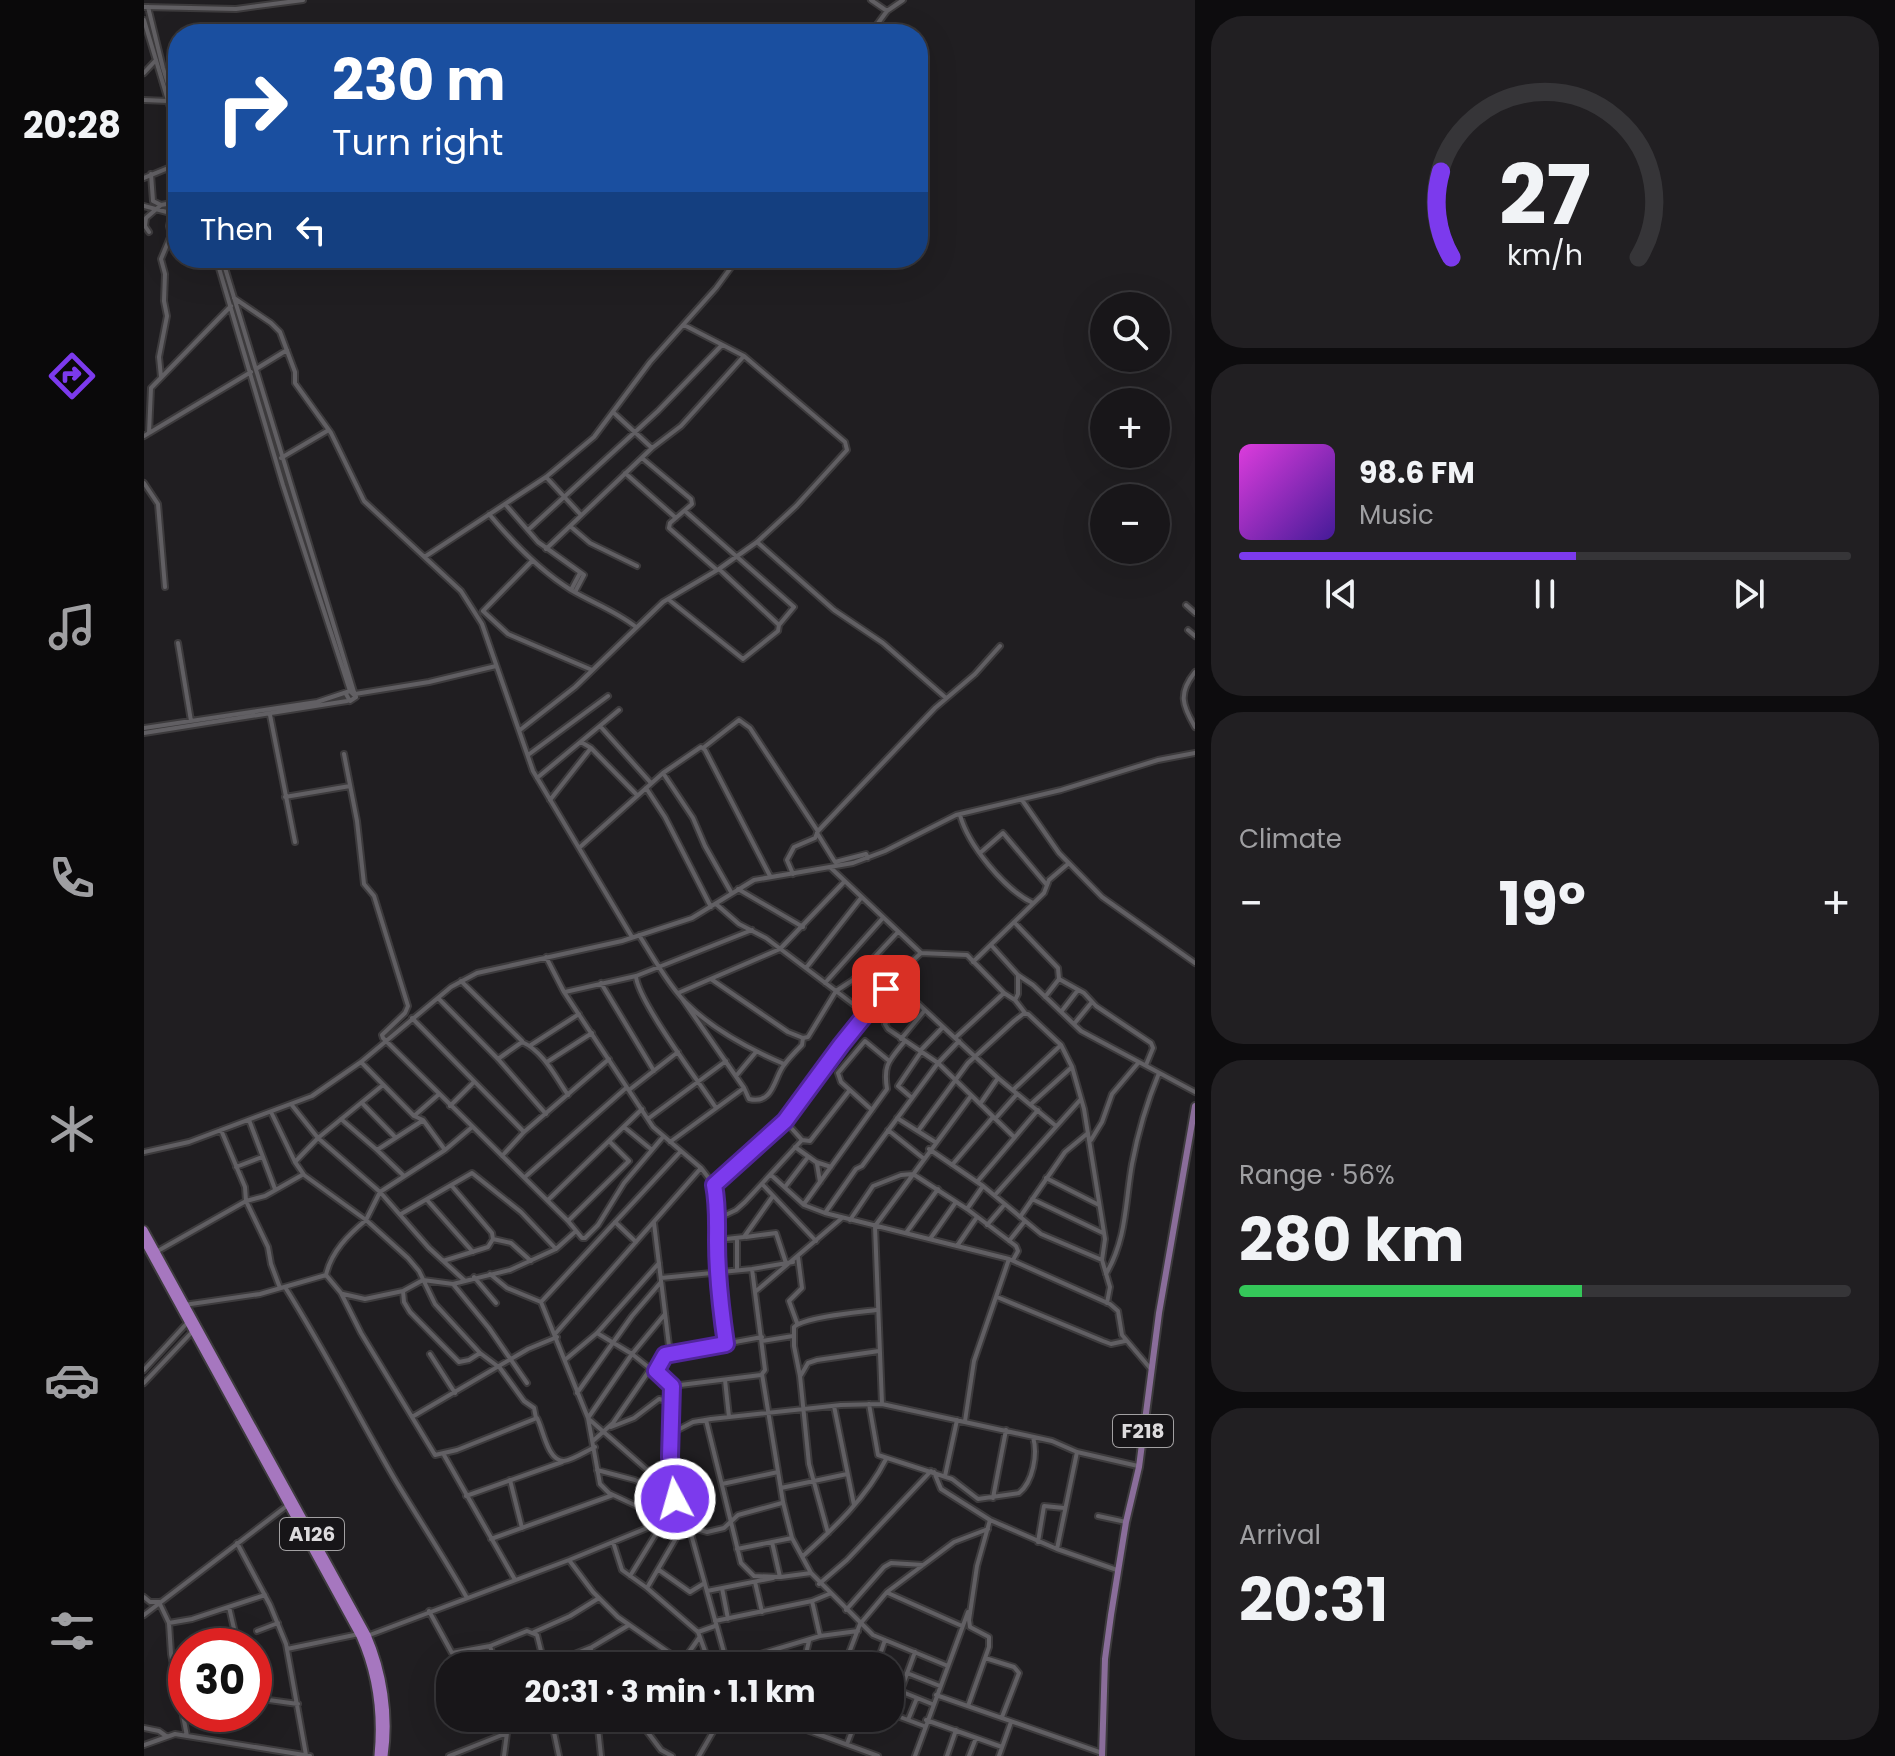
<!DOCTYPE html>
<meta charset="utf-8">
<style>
:root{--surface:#181619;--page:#211f22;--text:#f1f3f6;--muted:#9f9fa2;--line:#363538;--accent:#7c3aed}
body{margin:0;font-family:Poppins,sans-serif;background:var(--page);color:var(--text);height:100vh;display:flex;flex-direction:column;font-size:30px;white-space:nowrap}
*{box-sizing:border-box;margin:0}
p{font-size:26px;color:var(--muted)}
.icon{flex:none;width:44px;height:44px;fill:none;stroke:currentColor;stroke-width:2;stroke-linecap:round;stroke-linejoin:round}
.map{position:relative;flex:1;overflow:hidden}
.details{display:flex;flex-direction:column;gap:16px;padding:16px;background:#0d0c0e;width:700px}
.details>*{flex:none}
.guide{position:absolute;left:24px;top:24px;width:760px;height:244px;border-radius:32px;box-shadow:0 8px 32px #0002,0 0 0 2px var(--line);background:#1a4fa0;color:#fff;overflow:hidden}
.controls{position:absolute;left:946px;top:292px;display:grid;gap:16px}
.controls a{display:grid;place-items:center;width:80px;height:80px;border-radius:50%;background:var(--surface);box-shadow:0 8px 32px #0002,0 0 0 2px var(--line);font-size:40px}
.speed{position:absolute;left:24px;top:1628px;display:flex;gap:16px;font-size:40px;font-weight:700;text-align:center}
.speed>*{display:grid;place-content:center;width:104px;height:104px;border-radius:50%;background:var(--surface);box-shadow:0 8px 32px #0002,0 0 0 2px var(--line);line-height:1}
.speed .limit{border:12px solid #d22;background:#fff;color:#111}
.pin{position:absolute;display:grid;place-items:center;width:68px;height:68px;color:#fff;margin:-34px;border-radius:16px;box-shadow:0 4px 12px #0006}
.me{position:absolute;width:88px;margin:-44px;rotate:354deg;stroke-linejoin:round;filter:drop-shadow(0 0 6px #0008)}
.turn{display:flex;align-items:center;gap:28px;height:168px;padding:0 32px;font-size:36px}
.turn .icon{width:104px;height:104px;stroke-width:2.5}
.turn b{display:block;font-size:56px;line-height:68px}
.then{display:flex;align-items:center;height:76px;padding:0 32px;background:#0003;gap:16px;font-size:30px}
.big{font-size:60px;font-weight:700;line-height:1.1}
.details .widget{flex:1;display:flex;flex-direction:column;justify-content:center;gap:12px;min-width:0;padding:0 28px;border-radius:32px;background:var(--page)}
.details .dial{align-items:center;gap:0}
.dial svg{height:208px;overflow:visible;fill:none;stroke:var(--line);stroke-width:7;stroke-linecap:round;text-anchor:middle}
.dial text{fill:var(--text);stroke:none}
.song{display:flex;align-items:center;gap:24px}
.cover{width:96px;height:96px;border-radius:12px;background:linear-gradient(135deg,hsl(300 70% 55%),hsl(260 70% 35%))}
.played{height:8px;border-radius:4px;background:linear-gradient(90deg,var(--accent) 55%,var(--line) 55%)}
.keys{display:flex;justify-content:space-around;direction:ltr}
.heat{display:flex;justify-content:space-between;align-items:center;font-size:44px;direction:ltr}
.charge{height:12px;border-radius:6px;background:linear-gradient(90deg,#34c759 56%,var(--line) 0)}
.trip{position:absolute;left:292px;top:1652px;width:468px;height:80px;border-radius:32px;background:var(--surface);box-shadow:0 8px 32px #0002,0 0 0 2px var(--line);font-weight:700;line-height:80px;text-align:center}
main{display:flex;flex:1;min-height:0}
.tab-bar{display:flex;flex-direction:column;width:144px;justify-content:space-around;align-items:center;background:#0a090a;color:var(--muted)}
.tab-bar .icon{width:56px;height:56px}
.tab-bar .selected{color:var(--accent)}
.tab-bar b{font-size:36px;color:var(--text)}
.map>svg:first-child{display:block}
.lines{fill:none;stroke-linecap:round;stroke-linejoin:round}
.minor-casing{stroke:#3d3b3d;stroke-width:8}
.major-casing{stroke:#3d3b3d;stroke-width:10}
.highway-casing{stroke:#3d3b3d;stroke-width:11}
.minor{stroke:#615f63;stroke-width:4}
.major{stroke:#8a6d9a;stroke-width:6}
.highway{stroke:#a677bf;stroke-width:7}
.route-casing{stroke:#51269a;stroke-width:20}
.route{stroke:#7c3aed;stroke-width:14}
.labels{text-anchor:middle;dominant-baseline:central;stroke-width:8;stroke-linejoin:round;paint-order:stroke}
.shield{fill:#171518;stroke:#a2a0a2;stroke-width:2}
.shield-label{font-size:20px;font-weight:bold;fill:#dddbdd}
</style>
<main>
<nav class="tab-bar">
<b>20:28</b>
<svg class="icon selected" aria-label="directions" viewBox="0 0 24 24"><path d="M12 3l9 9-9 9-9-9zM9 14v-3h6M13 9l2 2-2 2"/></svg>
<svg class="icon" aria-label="music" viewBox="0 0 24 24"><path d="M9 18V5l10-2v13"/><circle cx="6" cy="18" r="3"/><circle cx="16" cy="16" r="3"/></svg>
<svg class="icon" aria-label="phone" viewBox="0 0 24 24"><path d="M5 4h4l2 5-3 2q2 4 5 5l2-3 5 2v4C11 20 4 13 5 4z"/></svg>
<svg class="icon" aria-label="climate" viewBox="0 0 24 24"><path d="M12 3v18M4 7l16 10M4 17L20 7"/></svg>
<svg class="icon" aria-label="car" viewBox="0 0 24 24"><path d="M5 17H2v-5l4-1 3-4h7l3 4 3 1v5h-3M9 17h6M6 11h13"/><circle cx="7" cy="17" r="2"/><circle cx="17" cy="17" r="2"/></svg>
<svg class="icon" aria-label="filters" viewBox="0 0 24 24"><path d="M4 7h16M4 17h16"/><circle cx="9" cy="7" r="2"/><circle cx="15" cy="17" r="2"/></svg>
</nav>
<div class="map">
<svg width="1051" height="1756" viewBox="0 0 1051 1756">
<rect width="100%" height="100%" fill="#201e21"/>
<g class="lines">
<defs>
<path id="minor" d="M727,0L743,11
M0,7L92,9L159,0
M4,7L19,68L34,116
M0,20L34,134
M726,34L743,11L759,0
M0,73L12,60
M0,100L24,101
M7,174L9,201L17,205L34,202
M0,178L34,164
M0,206L34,215
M5,232L1,226L2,218L17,205
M72,258L139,485L206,691
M78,258L210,692
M90,298L127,323L136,332L151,372V383L187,433L220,501L317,591L338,624L389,771L488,937
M112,369L143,350
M17,377L15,357L23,316L20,301L21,274L17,259L27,235L25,226L28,212
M470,413L508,448
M5,433L7,388L87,306
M0,436L107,372
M137,458L183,431
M498,458L547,499L548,504L526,523L525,528L573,570
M481,473L532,518
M402,477L437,515
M0,483L14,504L21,587
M361,504L394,542L440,575L431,592
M345,514C369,543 395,570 427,590C449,603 472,611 492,627
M426,526L446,543L493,566
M384,530L514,411L578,345
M613,542L690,610L739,643L802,698
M402,549L508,448L537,426L600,356
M282,556L402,477L450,437L506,362L572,288L594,258
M575,569L635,625
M427,590L436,573
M524,599L599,659L634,631L635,625L650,607L541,511
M1042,605L1051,613
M339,611L364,634L448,670
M339,611L388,561
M1044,630L1051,636
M34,643L47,721
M1051,672C1034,693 1038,705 1051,727
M211,694L285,682L352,666
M126,715L151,842
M456,726L507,783
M0,728L173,702L206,691L212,697L206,701L202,694
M376,730L431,687L519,602L575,569L613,542L652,506L703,450L701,442L600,356L540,325
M0,733L203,701
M437,742L447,748L493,795
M559,748L595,720L606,728L673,830
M200,754L213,821L220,884L230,896L264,1006L261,1013L238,1035L239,1038L424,1221L485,1161L466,1142
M384,755L464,696
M519,773L549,818L561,846L587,892
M393,778L475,710
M502,788L521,817L567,907
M141,797L206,786
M406,800L447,748
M878,800L915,853L958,897L1051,963
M816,815C824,845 861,890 889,903
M673,833L691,862L722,854L724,858
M435,848L519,773L557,747L561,750L626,876
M836,853L859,833L902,884
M687,868L777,953
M649,874L643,860L650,847L671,838L674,831L791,708L831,674L856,646
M594,889L659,927
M572,904L595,924L622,938L721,1013
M870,922L914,968L915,979L901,997
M495,935C509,957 523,983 541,1002C568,1029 605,1049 640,1064
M847,945L874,975L889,985L937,1031L1051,1092
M402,957L420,992L509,1127L557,1168L570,1185L575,1218L573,1240L577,1308L582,1344
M829,962L900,893L905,880L925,863
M662,968L717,898
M874,975V994L871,1000L881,1013
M492,976C493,1000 556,1083 572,1108
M567,979L644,1032L659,1038L664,1037L692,991L709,980L754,932
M915,979L940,993L952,1006L1007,1043L1009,1048L1002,1065
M317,981L378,1041
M457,983L510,1071
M681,983L738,919
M742,989L758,1000
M421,992L492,976L608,930
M534,993L636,949L700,882
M294,998L354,1059L402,1114
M539,1000L600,1088L605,1099C630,1105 630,1077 640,1065C645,1058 652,1051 658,1045L659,1038
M917,1012L934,990
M268,1018L380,1132
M930,1024L948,1002
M812,1037L860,993
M757,1039L781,1010
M387,1045L435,1014
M776,1051L799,1027
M354,1059L378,1042C399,1051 411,1076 424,1095
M217,1062L270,1116L279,1120L301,1150
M403,1062L448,1033
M592,1076L612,1052
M870,1089L917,1045
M485,1090L534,1052
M768,1098L754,1086L777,1052
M218,1103L251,1137
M147,1104L174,1138L236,1192L301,1150L327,1128
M836,1104L854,1078
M887,1104L928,1067
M306,1106L330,1082
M728,1110L697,1082L694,1073L721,1041L744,1060
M127,1112L151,1162L160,1175L222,1220L236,1192L285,1248L320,1280
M270,1116L294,1095
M505,1118L582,1061
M753,1118L791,1142
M197,1119L233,1150L259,1175
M851,1119L873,1094
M105,1120L131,1189
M641,1121L658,1140
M480,1127L508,1150
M77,1130L101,1187L102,1201L124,1247L127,1264L136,1288
M744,1130L779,1158
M774,1131L824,1063L870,1021L879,1014H884L917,1045L928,1067L940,1109L961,1239L958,1260L966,1287L963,1303
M870,1137L794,1063L744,1029L741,1024L755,1003L768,998L854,1078L912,1126
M947,1140L958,1122L968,1094L995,1062
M526,1142L600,1088
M651,1147L672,1162L687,1167
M785,1149L839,1186L897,1234L958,1260
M233,1150L278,1121
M0,1152L45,1142L168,1096L217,1062L307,987L333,973L478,941L548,918L610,880L709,863L741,851L812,815L917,790L1014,760L1051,753
M358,1156L380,1132L465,1059
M151,1162L174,1138L239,1085
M673,1164L676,1182
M808,1165L849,1117
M92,1167L118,1157
M627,1175L660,1205L681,1213L865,1259L966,1304L974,1311L978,1335L1006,1368
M381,1177L482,1088
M902,1178L955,1205
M833,1182L894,1110
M307,1185L348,1233L349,1239
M570,1185L641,1121L721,1013L753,975L777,953L823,955L860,993L871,1000
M619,1185L672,1241
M641,1187L664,1157
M851,1195L937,1099
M888,1199L959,1233
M283,1200L329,1252
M404,1200L498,1109
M660,1204L743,1089C739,1064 745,1061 761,1041
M823,1209L839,1186
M681,1213L712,1169L718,1166L794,1063L815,1041
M257,1214L328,1173L377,1212L412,1249
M876,1217L921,1152L944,1133
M575,1218L592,1210L601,1202L658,1140L666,1141L705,1091
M706,1220L729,1186L757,1175L769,1174L823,1209L872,1246L874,1251L869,1260
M424,1221L438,1238H441L454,1225L480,1183L519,1137
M471,1222L492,1242
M510,1223L526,1354
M843,1225L861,1204
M762,1233L794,1189
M602,1237L632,1233L642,1263
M593,1238V1270
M349,1239L367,1243L387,1261
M786,1239L812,1202
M573,1240L600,1237L629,1196
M865,1241L881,1221
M813,1246L833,1217
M12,1252L102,1201L121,1196L158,1175
M299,1261L344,1247L349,1239
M608,1269L621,1370L618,1374L639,1502L648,1538L667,1573L729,1635L804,1666
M346,1274L363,1288L397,1302L444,1418L456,1484L465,1493L525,1521
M962,1274C983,1238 981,1203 988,1164C994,1132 1003,1102 1015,1073
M330,1277L352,1303
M517,1278L608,1269L649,1262
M309,1284L345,1328L383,1383
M141,1287C180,1349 213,1414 250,1478C274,1518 300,1557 323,1598
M259,1291L260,1302L266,1312L315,1362L325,1360L336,1353
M611,1292L698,1218
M199,1294L221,1299L259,1291L279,1280L309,1284L366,1270L412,1249L432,1231
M853,1297L959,1341L967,1344L981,1341
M397,1302L537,1151
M40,1305L116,1294L182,1275
M653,1323L645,1301L658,1288L654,1257
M411,1334L557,1168
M618,1341L649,1336
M286,1354L311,1393
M422,1359L453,1333L515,1263
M0,1370L44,1322
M512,1371L521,1355L618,1337
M657,1375L664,1363L673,1360L735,1351
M581,1380L585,1417
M0,1383L48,1332
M528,1386L617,1375
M433,1393L488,1316L517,1282
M725,1404L734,1455L808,1479L834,1499L875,1493C889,1482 894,1454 889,1437
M738,1404L731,1226L827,1096
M690,1406L710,1505
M268,1417L384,1349L413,1337
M392,1418L390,1408L380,1401L356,1368L336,1353L291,1304L275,1271L264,1258L222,1220C204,1235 187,1252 182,1275L197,1293L217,1333L291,1455L313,1450L393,1418C399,1428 403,1461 420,1461C429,1460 442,1451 451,1447
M444,1418L488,1354L521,1314
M446,1420L502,1469
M562,1420L597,1563L610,1576L636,1577
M821,1421L830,1361L865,1259
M467,1427L490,1418L515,1399L528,1402
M528,1433L549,1422L567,1419L697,1405L738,1404L908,1441L933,1452L994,1466
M450,1440L469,1423L507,1368
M300,1455L370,1578
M453,1470L491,1480L531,1499
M790,1472L797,1489L846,1520L913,1549L973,1570
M801,1476L813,1420
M366,1480L378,1528
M578,1484L634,1472
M637,1488L703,1474
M322,1496L418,1462
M849,1498L862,1430
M954,1516L982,1522
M545,1527L583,1663
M684,1533L665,1464L656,1376L650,1346V1327C659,1317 716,1312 732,1310
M347,1539L469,1495
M469,1542L478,1570L503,1588L554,1632L566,1665
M628,1542L636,1577
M894,1542L900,1506L920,1508
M93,1543L126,1605L142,1644L162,1755
M593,1549L648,1538
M913,1549L933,1452
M659,1556C690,1528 723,1497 742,1459
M425,1560L449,1592L474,1617L544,1666
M515,1570L546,1592L559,1584
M486,1576L518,1524
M637,1577L667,1573
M611,1582L618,1612
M675,1584L703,1560L787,1471
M503,1588L538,1528L545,1527L563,1532L580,1528L594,1515L638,1503
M578,1588L584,1619
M563,1591L629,1578
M744,1593L818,1626
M0,1597L6,1602H15
M668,1601L676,1636
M15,1602L25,1623L27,1654L43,1736
M85,1607L94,1646
M702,1610L740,1567L747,1563L779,1565
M285,1611L308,1653L346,1646L383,1631L393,1635L400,1663L403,1665L448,1647L485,1625
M0,1615L144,1505
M571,1621L668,1601L685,1594
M25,1623L48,1619L121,1595
M113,1631L134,1623
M390,1632L426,1616L455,1598
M554,1632L571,1626
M223,1636L425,1560L530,1517L532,1509L526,1457L528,1386L488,1354L453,1333
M346,1646L352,1666
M143,1649L215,1634
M841,1658L870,1667L875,1673L858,1717
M538,1662L555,1638
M445,1666L443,1657L447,1649
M518,1666L527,1654
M550,1666L583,1664L676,1636L714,1631
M618,1666L623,1653
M659,1666L665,1641
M700,1666L716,1624L743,1592L810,1542L844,1529
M732,1666L741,1640
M31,1670L42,1665
M763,1673L796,1686
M756,1691L788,1704
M792,1695L958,1753
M110,1698L154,1704
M824,1706L845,1647V1637L826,1627L825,1620L833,1566L846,1520
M748,1714L771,1652
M748,1714L780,1726
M359,1718L363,1733L360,1756
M407,1718L415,1756
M453,1718L457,1756
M493,1718L517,1750L528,1756
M630,1718L734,1756
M764,1720L773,1698
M782,1720L858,1747
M0,1728L15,1731L22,1736
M703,1744L713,1718
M0,1745L31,1734L166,1756
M305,1756L363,1733
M555,1756L577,1718
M771,1756L824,1612
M803,1756L812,1730
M825,1756L832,1738
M855,1756L867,1722"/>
<path id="major" d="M958,1756L961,1659L967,1615L982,1522L995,1467L1015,1313L1051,1106"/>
<path id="highway" d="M0,1230L223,1635C239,1672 246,1715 240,1756
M0,1241L216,1636C233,1674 238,1715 234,1756"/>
</defs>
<use href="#minor" class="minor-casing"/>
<use href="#major" class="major-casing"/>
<use href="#highway" class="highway-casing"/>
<use href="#minor" class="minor"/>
<use href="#major" class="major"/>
<use href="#highway" class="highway"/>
</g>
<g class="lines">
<defs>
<path id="route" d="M531,1499L526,1457L528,1386L512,1371L521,1355L582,1344C577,1310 573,1276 573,1242C573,1222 574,1205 570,1185L641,1121L697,1045L742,989"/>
</defs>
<use href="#route" class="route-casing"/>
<use href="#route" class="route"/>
</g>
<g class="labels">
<g class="shield">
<rect x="969" y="1415" width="60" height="32" rx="6"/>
<rect x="136" y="1518" width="64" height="32" rx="6"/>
</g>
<g class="shield-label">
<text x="999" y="1431">F218</text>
<text x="168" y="1534">A126</text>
</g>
</g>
</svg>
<div class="controls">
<a><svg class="icon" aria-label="search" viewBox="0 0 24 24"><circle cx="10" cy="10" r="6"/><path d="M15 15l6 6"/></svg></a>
<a>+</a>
<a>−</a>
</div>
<div class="speed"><div class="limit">30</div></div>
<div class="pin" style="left:742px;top:989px;background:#d93025"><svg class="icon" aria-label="arrive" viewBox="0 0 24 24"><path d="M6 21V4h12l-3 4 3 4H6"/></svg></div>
<svg class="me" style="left:531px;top:1499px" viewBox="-20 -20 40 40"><circle r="17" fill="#7c3aed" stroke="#fff" stroke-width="3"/><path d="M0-11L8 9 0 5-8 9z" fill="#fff"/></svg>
<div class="trip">20:31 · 3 min · 1.1 km</div>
<div class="guide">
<div class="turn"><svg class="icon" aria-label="right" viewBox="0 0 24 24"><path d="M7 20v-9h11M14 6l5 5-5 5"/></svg><div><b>230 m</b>Turn right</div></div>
<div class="then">Then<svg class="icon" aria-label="left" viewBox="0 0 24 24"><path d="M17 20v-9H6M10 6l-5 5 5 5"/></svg></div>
</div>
</div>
<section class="details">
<div class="widget dial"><svg viewBox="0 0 100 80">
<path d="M14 69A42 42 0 1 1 86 69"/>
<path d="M14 69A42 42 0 0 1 10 36" stroke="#7c3aed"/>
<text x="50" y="56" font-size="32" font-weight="700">27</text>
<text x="50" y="72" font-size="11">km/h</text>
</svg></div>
<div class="widget">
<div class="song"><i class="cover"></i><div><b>98.6 FM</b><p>Music</p></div></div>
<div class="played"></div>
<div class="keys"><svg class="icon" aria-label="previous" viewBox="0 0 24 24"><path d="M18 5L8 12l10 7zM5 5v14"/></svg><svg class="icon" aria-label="pause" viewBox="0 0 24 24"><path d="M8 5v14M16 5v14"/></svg><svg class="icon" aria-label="next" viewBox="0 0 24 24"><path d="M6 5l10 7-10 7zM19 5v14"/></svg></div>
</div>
<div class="widget"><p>Climate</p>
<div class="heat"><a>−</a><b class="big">19°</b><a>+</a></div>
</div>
<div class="widget"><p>Range · 56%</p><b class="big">280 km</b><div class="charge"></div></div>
<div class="widget"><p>Arrival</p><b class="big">20:31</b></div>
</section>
</main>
